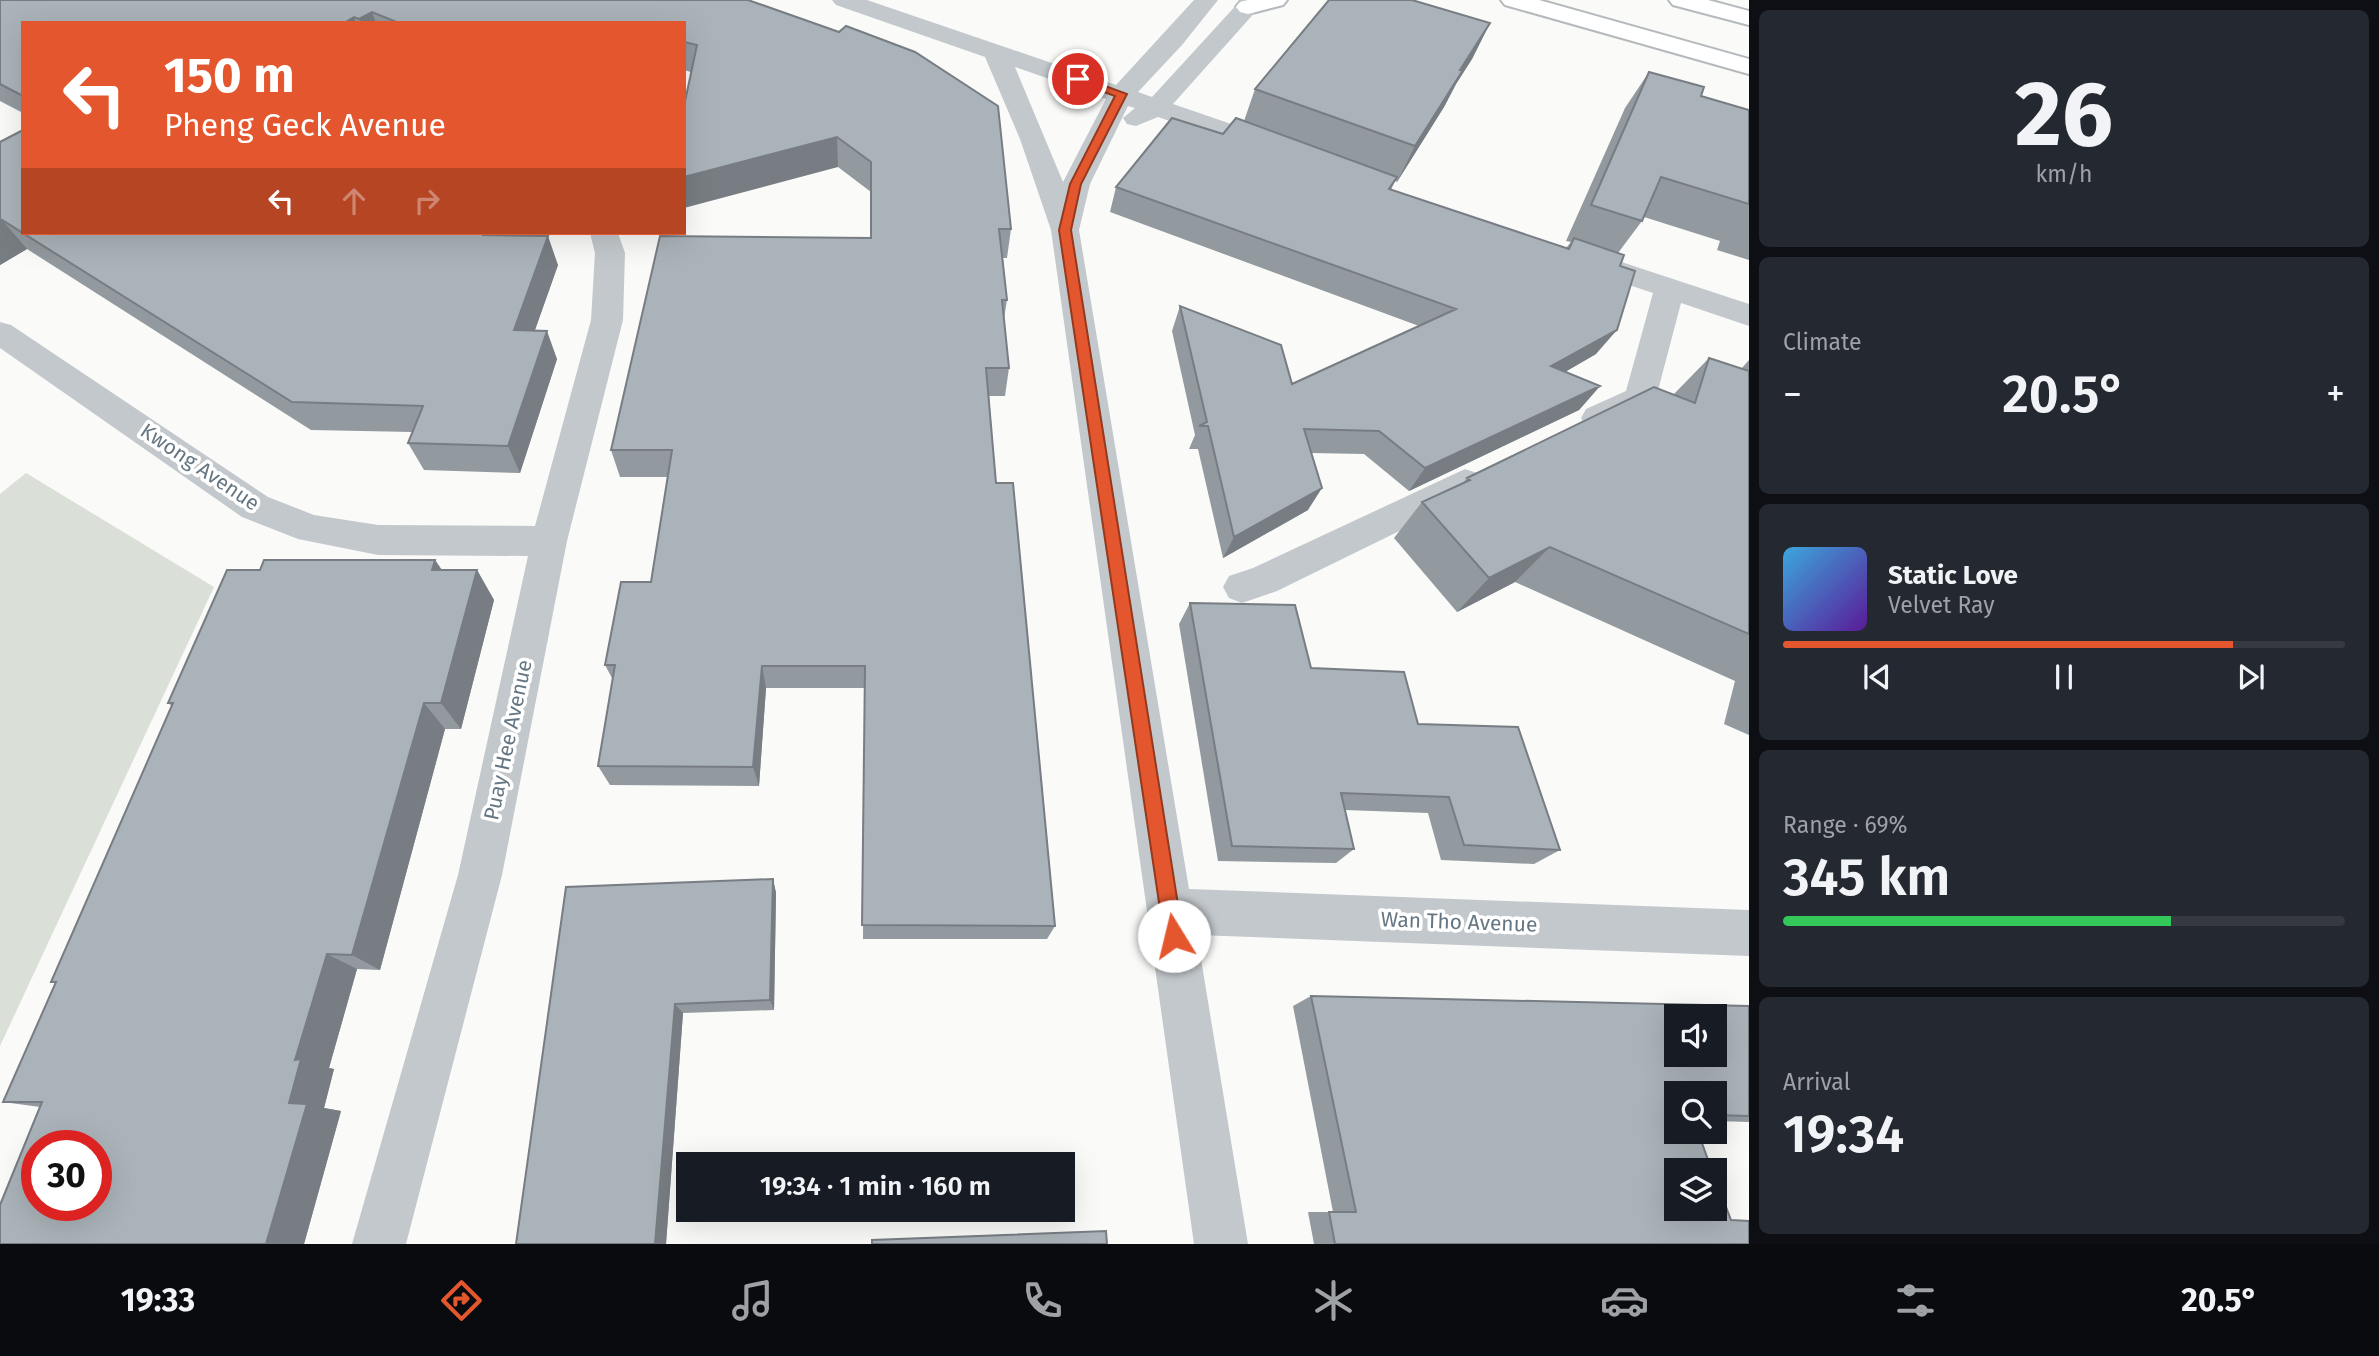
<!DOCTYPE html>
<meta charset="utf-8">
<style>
:root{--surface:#171b24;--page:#242831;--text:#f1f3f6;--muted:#9ea1a6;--line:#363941;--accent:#e4572e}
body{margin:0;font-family:"Fira Sans",sans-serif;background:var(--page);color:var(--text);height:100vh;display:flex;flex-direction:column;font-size:26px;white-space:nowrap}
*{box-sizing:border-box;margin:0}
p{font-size:23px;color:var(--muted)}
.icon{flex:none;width:38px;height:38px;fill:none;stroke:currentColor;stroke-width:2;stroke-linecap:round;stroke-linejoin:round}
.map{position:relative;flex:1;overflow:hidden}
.side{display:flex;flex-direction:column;gap:10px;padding:10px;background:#0d0f14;width:630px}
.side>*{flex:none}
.hud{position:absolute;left:21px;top:21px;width:665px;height:214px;border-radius:0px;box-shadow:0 7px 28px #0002;background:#e4572e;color:#fff;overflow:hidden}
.fabs{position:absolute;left:1664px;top:1004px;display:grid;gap:14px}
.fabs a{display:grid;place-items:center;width:63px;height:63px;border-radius:0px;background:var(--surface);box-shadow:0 7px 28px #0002;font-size:35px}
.speed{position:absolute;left:21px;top:1130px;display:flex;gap:14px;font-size:35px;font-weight:700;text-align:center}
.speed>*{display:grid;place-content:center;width:91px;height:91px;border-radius:50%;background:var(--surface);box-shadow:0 7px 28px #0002;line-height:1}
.speed .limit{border:10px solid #d22;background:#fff;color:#111}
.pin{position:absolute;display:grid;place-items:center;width:60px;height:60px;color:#fff;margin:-30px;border:4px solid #fff;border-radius:50%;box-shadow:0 2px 7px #0007}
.me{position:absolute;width:77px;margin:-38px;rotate:351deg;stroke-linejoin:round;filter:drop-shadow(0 0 5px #0008)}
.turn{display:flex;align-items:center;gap:24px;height:147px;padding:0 28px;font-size:32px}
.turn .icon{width:91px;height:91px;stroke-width:2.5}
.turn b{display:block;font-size:49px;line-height:60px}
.lanes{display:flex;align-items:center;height:66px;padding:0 28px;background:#0003;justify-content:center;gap:35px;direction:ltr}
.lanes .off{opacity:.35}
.big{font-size:52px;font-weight:600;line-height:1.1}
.side .tile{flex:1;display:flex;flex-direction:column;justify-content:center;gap:10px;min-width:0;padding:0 24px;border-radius:10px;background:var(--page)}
.side .dial{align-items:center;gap:0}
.dial b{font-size:91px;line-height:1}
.song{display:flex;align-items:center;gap:21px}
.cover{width:84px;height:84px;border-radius:10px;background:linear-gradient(135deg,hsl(200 70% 55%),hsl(270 70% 35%))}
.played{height:7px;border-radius:4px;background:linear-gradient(90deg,var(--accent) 80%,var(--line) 80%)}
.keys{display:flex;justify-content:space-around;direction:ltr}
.heat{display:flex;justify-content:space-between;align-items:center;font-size:38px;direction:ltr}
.charge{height:10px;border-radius:5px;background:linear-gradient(90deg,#34c759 69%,var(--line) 0)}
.trip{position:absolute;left:676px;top:1152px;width:399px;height:70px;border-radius:0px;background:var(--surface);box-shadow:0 7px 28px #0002;font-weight:600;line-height:70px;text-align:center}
.tab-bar{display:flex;height:112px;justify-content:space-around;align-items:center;background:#090b0e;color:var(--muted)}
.tab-bar .icon{width:49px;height:49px}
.tab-bar .active{color:var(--accent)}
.tab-bar b{font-size:32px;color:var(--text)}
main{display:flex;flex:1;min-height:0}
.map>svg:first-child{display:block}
.green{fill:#dadfd7}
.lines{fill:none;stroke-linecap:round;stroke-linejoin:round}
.major-casing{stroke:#b5babe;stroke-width:4}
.minor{fill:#c3c8cc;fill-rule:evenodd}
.major{fill:#fff;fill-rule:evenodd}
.wall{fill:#929a9f}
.shaded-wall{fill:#777d82}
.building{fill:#aab3b9;stroke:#777d82;stroke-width:2;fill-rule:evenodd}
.route{fill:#e4572e;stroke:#94391e;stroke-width:2}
.labels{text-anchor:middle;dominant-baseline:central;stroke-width:7;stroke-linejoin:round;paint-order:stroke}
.street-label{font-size:21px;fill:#657683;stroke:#fff}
</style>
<main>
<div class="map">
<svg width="1749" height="1244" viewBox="0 0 1749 1244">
<rect width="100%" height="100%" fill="#fafaf8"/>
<path class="green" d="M26,473L214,587L0,1046V494Z"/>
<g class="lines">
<defs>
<path id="major" d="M1248,0H1287L1283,5L1248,14L1240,12L1236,7L1240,2Z
M1501,0H1539L1749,59V74L1505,5Z
M1669,0H1708L1749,11V25L1673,5Z"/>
</defs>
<use href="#major" class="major-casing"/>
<path class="minor" d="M832,0H867L1116,85L1194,0H1218L1182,45L1138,92L1152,97L1241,0H1266L1173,104L1284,142L1288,148L1284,154L1275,156L1266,154L1158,117L1136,126L1127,124L1123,118L1135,108L1128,106L1090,184L1079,230L1189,889L1749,910V956L1197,935L1248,1244H1194L1051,230L1020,139L985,57L836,5ZM1015,67L1106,99L1063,182Z
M590,233H618L625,253L623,320L567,541L502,875L406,1244H352L458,875L528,556L378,555L298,539L242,517L0,348V322L11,325L268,497L314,515L378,525L535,526L591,320L595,253Z
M1585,250L1749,304V326L1681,303L1656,398L1652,406L1598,430L1586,427L1581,418L1586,409L1626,391L1653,293L1575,267L1570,260L1575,253Z
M1465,469L1477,473L1483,483L1477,493L1277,591L1242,603L1229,598L1223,587L1229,576L1253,568Z"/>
<use href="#major" class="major"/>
</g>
<path class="wall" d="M0,0H748L1011,229L1007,258H1003L1007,300L1004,319L1009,368L1005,396H989L996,483L1055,926L1047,939H863L865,688H766L759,786L610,785L598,766L613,680L605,665L651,582L668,477H620L611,450L871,238V192L838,167L691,72L684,70V23H23V113L0,101Z
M1490,23L1472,59L1456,84L1444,107L1397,182L1395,181L1391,190L1566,248L1571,242L1566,241L1625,108L1649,72L1701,96L1749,110V260L1717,250L1720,241L1644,217L1642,221L1618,253L1620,266L1596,354L1565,372L1600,386L1579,410L1409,491L1364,454L1311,453L1308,510L1223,558L1198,449H1189L1195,435L1172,331L1180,306L1292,384L1419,326L1110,212L1116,187L1223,134L1244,121L1255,89Z
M0,142L491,235L558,265L535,330L557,359L520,473L424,470L408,443L412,432L311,430L27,249L0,265Z
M1709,358L1741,369L1749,360V735L1724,724L1735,681L1515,582L1457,612L1394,538L1422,502L1462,484L1467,478L1674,394Z
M435,560L442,570H477L494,600L461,729H445L380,970L357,969L329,1068L334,1069L324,1108L341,1111L304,1244H0L40,1107L3,1102L56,983L51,982L172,706L168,703L260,570Z
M1190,603L1418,724L1560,850L1534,864L1441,860L1428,813L1345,810L1354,849L1336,863L1218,861L1179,624Z
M773,879L776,893L774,1010L683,1013L666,1244H516L566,887Z
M1311,996L1749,1006V1122L1715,1121V1094H1676L1731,1220L1749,1244H1314L1308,1212H1333L1293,1006Z"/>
<path class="shaded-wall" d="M372,12L376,23H361L359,19Z
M354,17L356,23H344Z
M1490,23L1472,59L1456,84L1444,107L1397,182L1415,146L1460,70Z
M837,137L838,167L684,208V177Z
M2,220L27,249L0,265V221Z
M548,236L558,265L525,358L514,330Z
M1617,330L1596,354L1532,391L1551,366Z
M547,331L557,359L520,473L508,446Z
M1600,386L1579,410L1409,491L1425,468Z
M1322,488L1308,510L1223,558L1234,537Z
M1550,547L1515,582L1457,612L1489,578Z
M435,560L455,590L432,570Z
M477,570L494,600L461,729L441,703Z
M762,666L766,688L759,786L753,767Z
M424,703L445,729L380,970L352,955Z
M773,879L776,893L774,1010L770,1000Z
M327,954L357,969L329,1068L334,1069L324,1108L341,1111L304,1244H266L295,1060Z
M675,1004L683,1013L666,1244H655Z"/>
<path class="building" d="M0,0H748L839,32L846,26L915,52L998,106L1011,229H999L1007,300H1002L1009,368H986L996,483H1013L1055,926L862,925L865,666H762L753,767L598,766L615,665H605L621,582H651L672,450H611L660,236L871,238V162L837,137L684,177V106L697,45L684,42V23H399L372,12L359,19L354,17L344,23H23V96L0,84Z
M1329,0H1412L1490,23L1460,70H1463L1415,146L1255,89Z
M1649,72L1704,87L1701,96L1749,110V204L1661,177L1642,221L1591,205Z
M1172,118L1223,134L1236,118L1397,177L1389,189L1569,249L1574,238L1624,255L1620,266L1635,271L1617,330L1551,366L1600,386L1425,468L1379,431L1304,429L1322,488L1234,537L1208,426H1199L1207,422L1180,306L1281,345L1292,384L1456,309L1116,187Z
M23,130V233H483V235L548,236L514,330L547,331L508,446L408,443L423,406L292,402L2,220L0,221V142Z
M1709,358L1749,371V634L1550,547L1489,578L1422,502L1470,480L1467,478L1654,387L1695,403Z
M264,560H435L432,570H477L441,703H424L352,955L327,954L295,1060L301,1059L289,1103L307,1104L266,1244H0V1205L42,1102H3L56,982H51L173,703H168L227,570H260ZM37,1146H96V1206H37Z
M1190,603L1295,605L1311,668L1404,672L1418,724L1518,727L1560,850L1464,845L1449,797L1341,793L1354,849L1232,846Z
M773,879L770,1000L675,1004L655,1244H516L566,887Z
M1311,996L1749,1006V1116L1715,1115V1094H1676V1132H1698L1712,1171H1676V1209H1715V1178L1731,1220L1749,1221V1244H1335L1329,1212H1356ZM1676,1017H1715V1055H1676Z
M1106,1231L1107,1244H872V1240Z"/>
<path class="route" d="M1078,76L1127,94L1081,184L1071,230L1183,936L1180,943L1174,946L1167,943L1164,936L1059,230L1070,184L1115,96L1074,81L1073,79Z"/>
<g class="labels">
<g class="street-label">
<text transform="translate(200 467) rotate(34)">Kwong Avenue</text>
<text transform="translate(508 740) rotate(-78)">Puay Hee Avenue</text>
<text transform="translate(1459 922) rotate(2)">Wan Tho Avenue</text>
</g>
</g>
</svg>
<div class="fabs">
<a><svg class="icon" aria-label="sound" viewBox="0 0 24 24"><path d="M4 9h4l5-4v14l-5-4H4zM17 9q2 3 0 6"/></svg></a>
<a><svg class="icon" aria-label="search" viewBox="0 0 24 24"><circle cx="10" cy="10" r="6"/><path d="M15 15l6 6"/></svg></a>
<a><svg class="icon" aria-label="layers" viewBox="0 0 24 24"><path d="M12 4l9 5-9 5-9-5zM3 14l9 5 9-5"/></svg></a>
</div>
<div class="speed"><div class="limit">30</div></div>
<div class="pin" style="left:1078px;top:79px;background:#d93025"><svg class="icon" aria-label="arrive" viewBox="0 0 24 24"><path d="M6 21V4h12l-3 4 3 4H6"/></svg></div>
<svg class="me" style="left:1174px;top:936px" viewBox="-20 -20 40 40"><circle r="19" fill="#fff"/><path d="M0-13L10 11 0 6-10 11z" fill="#e4572e"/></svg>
<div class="trip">19:34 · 1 min · 160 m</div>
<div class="hud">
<div class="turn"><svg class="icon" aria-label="left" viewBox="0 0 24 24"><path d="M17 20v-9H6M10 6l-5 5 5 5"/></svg><div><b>150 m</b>Pheng Geck Avenue</div></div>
<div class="lanes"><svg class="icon" aria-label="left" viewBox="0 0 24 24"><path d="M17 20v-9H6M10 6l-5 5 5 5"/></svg><svg class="icon off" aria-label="ahead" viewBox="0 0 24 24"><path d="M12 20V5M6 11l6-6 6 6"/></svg><svg class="icon off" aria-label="right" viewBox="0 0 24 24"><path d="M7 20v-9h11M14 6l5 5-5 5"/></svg></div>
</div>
</div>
<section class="side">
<div class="tile dial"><b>26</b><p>km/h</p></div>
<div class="tile"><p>Climate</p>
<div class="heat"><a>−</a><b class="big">20.5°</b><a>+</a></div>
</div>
<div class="tile">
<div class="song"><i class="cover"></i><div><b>Static Love</b><p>Velvet Ray</p></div></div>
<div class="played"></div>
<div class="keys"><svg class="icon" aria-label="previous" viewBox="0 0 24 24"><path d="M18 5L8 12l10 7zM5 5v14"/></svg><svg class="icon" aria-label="pause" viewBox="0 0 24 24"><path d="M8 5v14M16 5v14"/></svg><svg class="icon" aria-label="next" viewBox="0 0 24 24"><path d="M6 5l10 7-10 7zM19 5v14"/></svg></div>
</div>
<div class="tile"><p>Range · 69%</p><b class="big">345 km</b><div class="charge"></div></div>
<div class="tile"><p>Arrival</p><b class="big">19:34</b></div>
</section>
</main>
<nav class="tab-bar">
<b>19:33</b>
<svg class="icon active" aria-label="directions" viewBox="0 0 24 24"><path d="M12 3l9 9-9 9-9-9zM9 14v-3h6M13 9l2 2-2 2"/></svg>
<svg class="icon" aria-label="music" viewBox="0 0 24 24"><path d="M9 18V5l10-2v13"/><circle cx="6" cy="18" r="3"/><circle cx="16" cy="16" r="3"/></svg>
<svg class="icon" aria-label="phone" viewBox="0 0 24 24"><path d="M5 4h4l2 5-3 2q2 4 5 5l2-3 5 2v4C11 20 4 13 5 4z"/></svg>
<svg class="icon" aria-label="climate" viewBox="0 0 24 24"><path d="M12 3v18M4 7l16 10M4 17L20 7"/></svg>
<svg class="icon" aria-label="car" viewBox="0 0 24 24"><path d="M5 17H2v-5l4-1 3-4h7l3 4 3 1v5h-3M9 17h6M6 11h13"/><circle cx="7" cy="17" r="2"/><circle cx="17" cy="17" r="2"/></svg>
<svg class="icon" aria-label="filters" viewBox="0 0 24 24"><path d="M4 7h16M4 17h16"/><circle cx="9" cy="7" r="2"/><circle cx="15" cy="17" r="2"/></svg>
<b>20.5°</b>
</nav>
